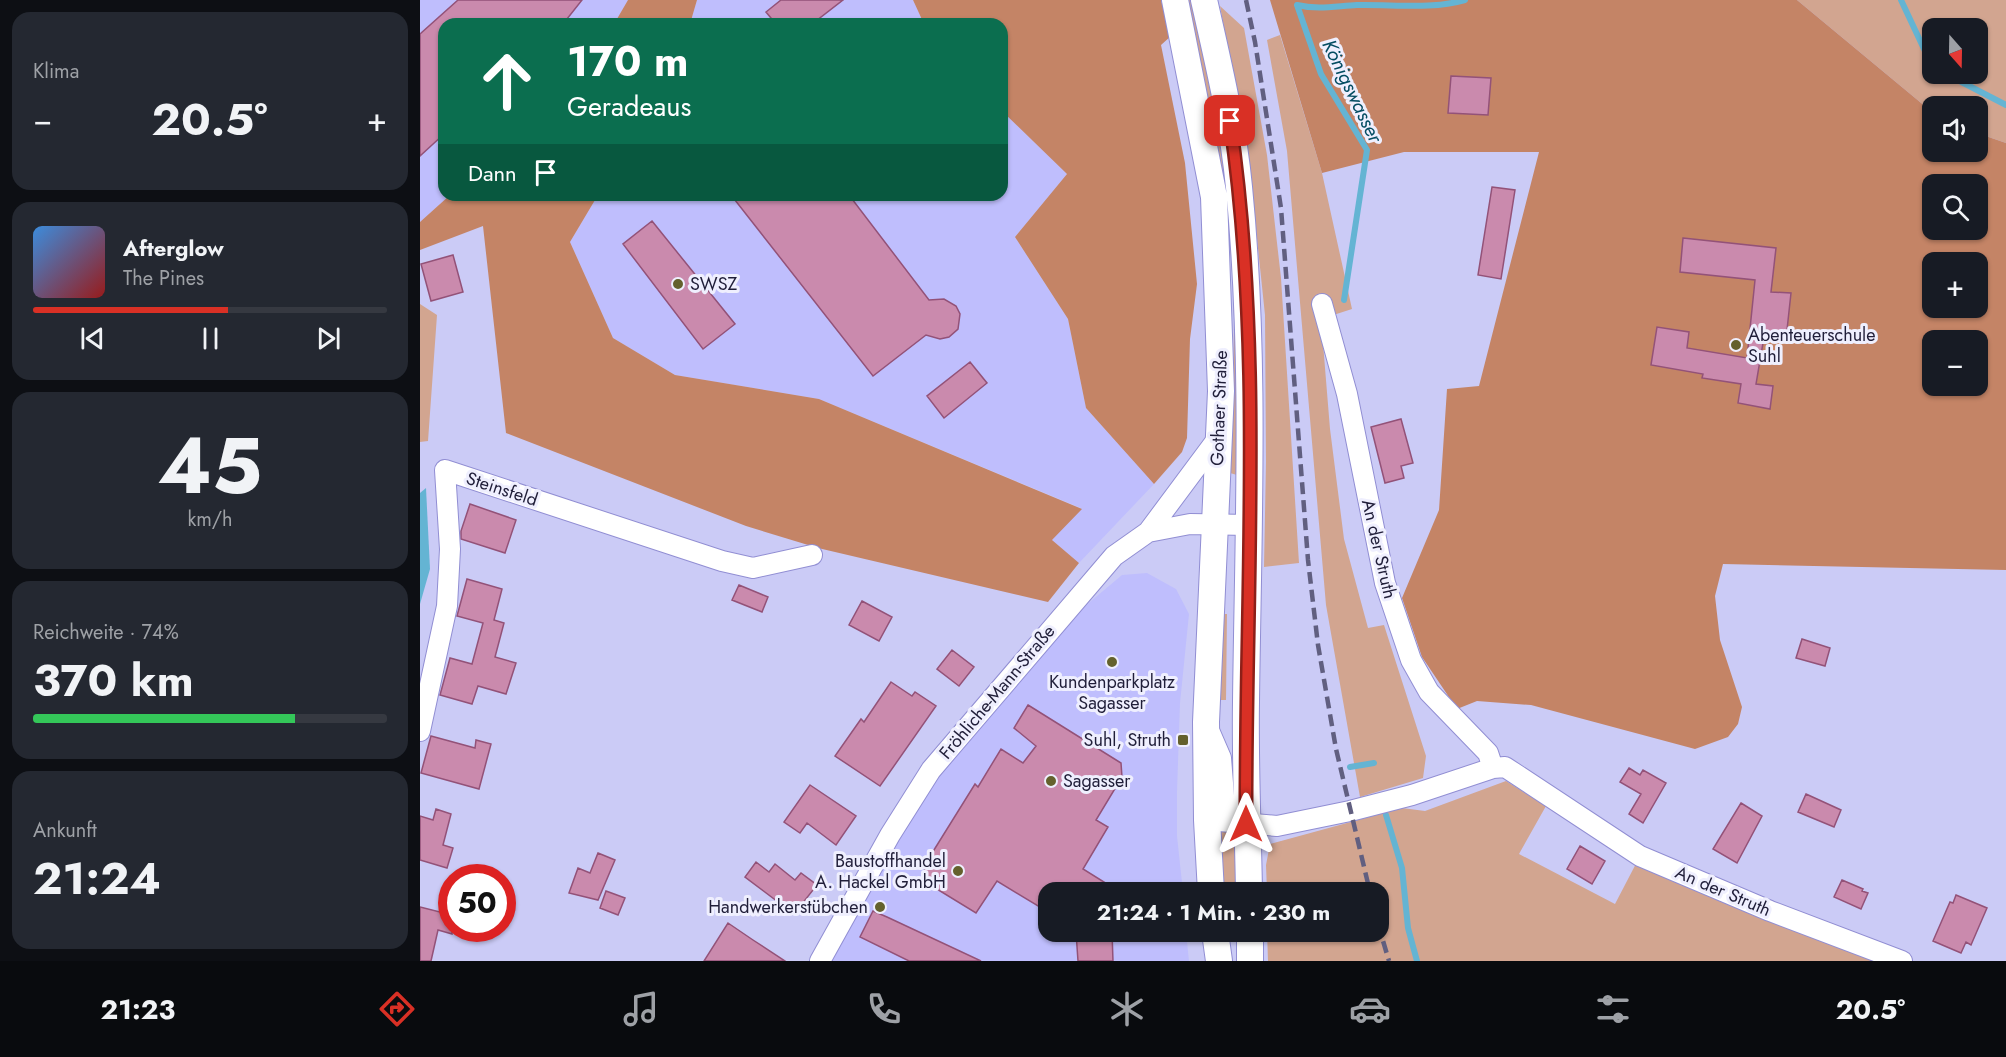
<!DOCTYPE html>
<html lang="de">
<meta charset="utf-8">
<style>
:root{--surface:#171b24;--page:#242831;--text:#f1f3f6;--muted:#9ea1a6;--line:#363941;--accent:#d93025}
body{margin:0;font-family:Jost,sans-serif;background:var(--page);color:var(--text);height:100vh;display:flex;flex-direction:column;font-size:22px;white-space:nowrap}
*{box-sizing:border-box;margin:0}
p{font-size:20px;color:var(--muted)}
.icon{flex:none;width:33px;height:33px;fill:none;stroke:currentColor;stroke-width:2;stroke-linecap:round;stroke-linejoin:round}
.map{position:relative;flex:1;overflow:hidden}
.panel{display:flex;flex-direction:column;gap:12px;padding:12px;background:#0d0f14;width:420px}
.panel>*{flex:none}
.guide{position:absolute;left:18px;top:18px;width:570px;height:183px;border-radius:18px;box-shadow:0 2px 4px #0004;background:#0b6e4f;color:#fff;overflow:hidden}
.needle{width:39px;rotate:160deg}
.buttons{position:absolute;left:1502px;top:18px;display:grid;gap:12px}
.buttons a{display:grid;place-items:center;width:66px;height:66px;border-radius:12px;background:var(--surface);box-shadow:0 2px 4px #0004;font-size:30px}
.speed{position:absolute;left:18px;top:864px;display:flex;gap:12px;font-size:30px;font-weight:700;text-align:center}
.speed>*{display:grid;place-content:center;width:78px;height:78px;border-radius:50%;background:var(--surface);box-shadow:0 2px 4px #0004;line-height:1}
.speed .limit{border:9px solid #d22;background:#fff;color:#111}
.pin{position:absolute;display:grid;place-items:center;width:51px;height:51px;color:#fff;margin:-26px;border-radius:12px;box-shadow:0 3px 9px #0006}
.me{position:absolute;width:66px;margin:-33px;rotate:0deg;stroke-linejoin:round;filter:drop-shadow(0 0 4px #0008)}
.turn{display:flex;align-items:center;gap:21px;height:126px;padding:0 30px;font-size:27px}
.turn .icon{width:78px;height:78px;stroke-width:2.5}
.turn b{display:block;font-size:42px;line-height:51px}
.then{display:flex;align-items:center;height:57px;padding:0 30px;background:#0003;gap:12px;font-size:22px}
.big{font-size:45px;font-weight:700;line-height:1.1}
.panel .card{flex:1;display:flex;flex-direction:column;justify-content:center;gap:9px;min-width:0;padding:0 21px;border-radius:18px;background:var(--page)}
.panel .dial{align-items:center;gap:0}
.dial b{font-size:78px;line-height:1}
.song{display:flex;align-items:center;gap:18px}
.cover{width:72px;height:72px;border-radius:9px;background:linear-gradient(135deg,hsl(210 70% 55%),hsl(0 70% 35%))}
.played{height:6px;border-radius:3px;background:linear-gradient(90deg,var(--accent) 55%,var(--line) 55%)}
.keys{display:flex;justify-content:space-around;direction:ltr}
.heat{display:flex;justify-content:space-between;align-items:center;font-size:33px;direction:ltr}
.charge{height:9px;border-radius:4px;background:linear-gradient(90deg,#34c759 74%,var(--line) 0)}
.trip{position:absolute;left:618px;top:882px;width:351px;height:60px;border-radius:18px;background:var(--surface);box-shadow:0 2px 4px #0004;font-weight:700;line-height:60px;text-align:center}
.tab-bar{display:flex;height:96px;justify-content:space-around;align-items:center;background:#090b0e;color:var(--muted)}
.tab-bar .icon{width:42px;height:42px}
.tab-bar .selected{color:var(--accent)}
.tab-bar b{font-size:27px;color:var(--text)}
main{display:flex;flex:1;min-height:0}
.map>svg:first-child{display:block}
.built{fill:#bfbefd}
.green{fill:#d2a590;fill-rule:evenodd}
.forest{fill:#c48466;fill-rule:evenodd}
.water{fill:#64b4d3}
.lines{fill:none;stroke-linecap:round;stroke-linejoin:round}
.stream{stroke:#64b4d3;stroke-width:6}
.building{fill:#ca8aad;stroke:#935278;stroke-width:1.5}
.minor-casing{stroke:#918ed3;stroke-width:22}
.major-casing{stroke:#918ed3;stroke-width:28}
.minor{stroke:#fff;stroke-width:20}
.major{stroke:#fff;stroke-width:26}
.rail{stroke:#615f80;stroke-width:4.5;stroke-dasharray:12 6;stroke-linecap:butt}
.route-casing{stroke:#8d1f18;stroke-width:15}
.route{stroke:#d93025;stroke-width:10}
.poi-dot{fill:#64612d;stroke:#efeffe;stroke-width:2}
.labels{text-anchor:middle;dominant-baseline:central;stroke-width:6;stroke-linejoin:round;paint-order:stroke}
.poi-label{font-size:18px;fill:#201e39;stroke:#efeffe;text-anchor:start}
.street-label{font-size:18px;fill:#201e39;stroke:#efeffe}
.water-label{font-size:20px;font-style:italic;fill:#054d62;stroke:#efeffe}
</style>
<main>
<section class="panel">
<div class="card"><p>Klima</p>
<div class="heat"><a>−</a><b class="big">20.5°</b><a>+</a></div>
</div>
<div class="card">
<div class="song"><i class="cover"></i><div><b>Afterglow</b><p>The Pines</p></div></div>
<div class="played"></div>
<div class="keys"><svg class="icon" aria-label="previous" viewBox="0 0 24 24"><path d="M18 5L8 12l10 7zM5 5v14"/></svg><svg class="icon" aria-label="pause" viewBox="0 0 24 24"><path d="M8 5v14M16 5v14"/></svg><svg class="icon" aria-label="next" viewBox="0 0 24 24"><path d="M6 5l10 7-10 7zM19 5v14"/></svg></div>
</div>
<div class="card dial"><b>45</b><p>km/h</p></div>
<div class="card"><p>Reichweite · 74%</p><b class="big">370 km</b><div class="charge"></div></div>
<div class="card"><p>Ankunft</p><b class="big">21:24</b></div>
</section>
<div class="map">
<svg width="1586" height="961" viewBox="0 0 1586 961">
<rect width="100%" height="100%" fill="#cbcbf6"/>
<path class="built" d="M0,0H208L194,24H24V195H30L0,222Z
M277,0H493L504,24H270Z
M582,111L647,174L595,237L648,319L666,408L734,484L659,563L632,540L661,508L399,399L255,375L193,338L150,242L178,195H582Z
M727,573L756,589L769,614L760,703L757,792V836L763,892H628V932H766L769,961H393L464,831L658,612L702,575Z"/>
<path class="green" d="M767,0H772C795,104 812,205 819,311C823,363 818,422 817,475L810,473C812,421 814,369 814,317C812,211 790,103 767,0Z
M1377,0H1586V143L1557,133V106H1512V112ZM1512,28H1557V74H1512Z
M800,6L824,28L847,155L861,278L879,563L844,567L846,462L845,315L829,162Z
M860,35L902,173L932,309L901,319L910,429L924,539L948,628L964,625L1006,756L1003,778L940,797L906,605L867,151L847,40Z
M0,304L17,315L8,441L0,442Z
M801,614H807L806,700H799Z
M1086,781L1126,806L1099,854L1195,904L1220,856L1482,961H848L847,932H958V892H847L846,865L850,844L982,808L1005,811Z
M805,827C821,845 818,869 819,892H804L800,828Z"/>
<path class="forest" d="M208,0H277L270,24H194Z
M493,0H741L751,36L741,45L765,163L777,284L770,339L767,438L762,452L734,484L666,408L648,319L595,237L647,174L582,111V24H504Z
M850,0H1377L1512,112V152H1557V133L1586,143V570L1303,564L1295,596L1300,640L1322,707L1318,724L1308,737L1275,749L1111,705L1057,701L1037,709L1002,657L982,598L1019,510L1027,389L1059,386L1119,152H984L902,173ZM1512,184H1557V230H1512ZM1512,262H1557V308H1512ZM1512,340H1557V386H1512Z
M30,195H178L150,242L193,338L255,375L399,399L662,509L632,540L659,563L628,602L398,548L326,526L86,433L63,226L0,250V222Z"/>
<path class="water" d="M6,488L10,569L0,604V493Z"/>
<g class="lines">
<path class="stream" d="M1481,0L1512,66
M877,5L901,74L947,150L924,300
M877,5C898,10 916,6 937,5C973,4 1010,10 1045,0
M1526,74L1586,105
M930,767L954,763
M966,815L982,868L988,928L997,961"/>
</g>
<path class="building" d="M38,0H162L143,24H24V134L0,156V34Z
M361,0H423L392,24H356L346,12Z
M1031,76L1071,78L1068,115L1028,113Z
M1072,187L1095,190L1081,279L1058,275Z
M311,195H429L509,300L524,299L536,306L540,314L538,329L529,337L520,339L506,335L453,376Z
M232,221L315,324L283,349L203,244Z
M1263,238L1356,248L1351,292L1371,293L1366,339L1344,337L1336,384L1353,386L1350,409L1318,403L1321,384L1282,378L1283,374L1231,365L1237,327L1269,332L1267,348L1327,358L1335,280L1260,272Z
M33,255L43,292L11,301L1,264Z
M550,362L567,383L524,418L507,396Z
M981,419L993,463L981,466L984,478L965,483L951,427Z
M50,504L96,520L85,553L41,539V531Z
M47,579L82,589L74,620L84,623L75,657L96,663L86,694L58,686L52,704L20,695L30,658L52,664L63,623L37,616Z
M319,585L348,597L342,612L312,600Z
M442,601L472,617L459,641L429,625Z
M1382,639L1410,648L1405,666L1376,658Z
M532,650L554,667L539,686L517,669Z
M471,682L492,696L495,692L516,706L460,786L415,756L441,719L444,722Z
M608,705L701,763L702,777L676,820L688,827L663,869L700,892H628V912L577,881L556,913L507,883L504,866L555,784L558,787L581,749L603,763L616,746L594,728Z
M11,736L55,748L56,740L71,744L59,789L1,773Z
M1209,768L1220,775L1223,770L1246,783L1223,823L1209,814L1221,794L1200,782Z
M390,785L436,816L416,845L387,823L380,833L364,822Z
M1386,794L1421,810L1414,827L1378,812Z
M1321,803L1342,816L1317,863L1293,849Z
M16,809L31,814L23,845L33,848L27,868L0,860V816L13,820Z
M1160,846L1185,861L1172,884L1147,869Z
M178,853L195,860L178,900L149,893L158,868L170,873Z
M336,862L349,872L355,864L375,880L381,873L397,885L374,914L325,877Z
M1422,880L1443,889L1442,891L1448,893L1441,909L1414,897Z
M186,891L205,898L198,915L180,908Z
M1536,895L1567,908L1551,945L1546,942L1541,953L1513,941L1530,902L1533,903Z
M0,907L32,915V934L18,930L11,961H0Z
M453,911L467,917L561,961H489L440,937Z
M308,923L333,940L365,961H284Z
M656,932H692L693,961H658Z"/>
<g class="lines">
<defs>
<path id="minor" d="M902,304L927,394L965,583L991,660L1009,692L1068,753L1073,768
M728,532L798,438
M788,728L801,758L806,821
M0,731L27,606L30,549L25,470L302,561L333,568L392,555
M787,820L857,826L930,811L992,795L1073,768L1085,767L1220,856L1350,911L1482,961
M400,961L470,835L511,770L694,556L728,532L770,524L830,525"/>
<path id="major" d="M755,0L794,197L801,391L786,722L787,820L791,892
M784,0C798,62 813,124 819,187C836,358 828,531 826,702C825,766 828,829 829,892
M795,932L799,961
M830,932V961"/>
</defs>
<use href="#minor" class="minor-casing"/>
<use href="#major" class="major-casing"/>
<use href="#minor" class="minor"/>
<use href="#major" class="major"/>
<path class="rail" d="M826,0L835,42L861,208L888,560L898,645L916,749L950,892
M958,924L969,961"/>
</g>
<g class="lines">
<defs>
<path id="route" d="M810,121C844,353 825,590 826,824"/>
</defs>
<use href="#route" class="route-casing"/>
<use href="#route" class="route"/>
</g>
<g class="poi-dot">
<circle cx="258" cy="284" r="6"/>
<circle cx="1316" cy="345" r="6"/>
<circle cx="692" cy="662" r="6"/>
<rect x="757" y="734" width="12" height="12" rx="3"/>
<circle cx="631" cy="781" r="6"/>
<circle cx="538" cy="871" r="6"/>
<circle cx="460" cy="907" r="6"/>
</g>
<g class="labels">
<g class="poi-label">
<text x="270" y="284">SWSZ</text>
<text x="1328" y="335">Abenteuerschule<tspan x="1328" dy="21">Suhl</tspan></text>
<text x="692" y="682" text-anchor="middle">Kundenparkplatz<tspan x="692" dy="21">Sagasser</tspan></text>
<text x="751" y="740" text-anchor="end">Suhl, Struth</text>
<text x="643" y="781">Sagasser</text>
<text x="526" y="861" text-anchor="end">Baustoffhandel<tspan x="526" dy="21">A. Hackel GmbH</tspan></text>
<text x="448" y="907" text-anchor="end">Handwerkerstübchen</text>
</g>
<g class="street-label">
<text transform="translate(799 408) rotate(-88)">Gothaer Straße</text>
<text transform="translate(82 489) rotate(18)">Steinsfeld</text>
<text transform="translate(959 549) rotate(77)">An der Struth</text>
<text transform="translate(577 692) rotate(-50)">Fröhliche-Mann-Straße</text>
<text transform="translate(1303 891) rotate(23)">An der Struth</text>
</g>
<g class="water-label">
<text transform="translate(932 91) rotate(64)">Königswasser</text>
</g>
</g>
</svg>
<div class="buttons">
<a><svg class="needle" viewBox="-14 -14 28 28"><path d="M0-13l5 13h-10z" fill="#e53935"/><path d="M0 13l5-13h-10z" fill="#9ea1a6"/></svg></a>
<a><svg class="icon" aria-label="sound" viewBox="0 0 24 24"><path d="M4 9h4l5-4v14l-5-4H4zM17 9q2 3 0 6"/></svg></a>
<a><svg class="icon" aria-label="search" viewBox="0 0 24 24"><circle cx="10" cy="10" r="6"/><path d="M15 15l6 6"/></svg></a>
<a>+</a>
<a>−</a>
</div>
<div class="speed"><div class="limit">50</div></div>
<div class="pin" style="left:810px;top:121px;background:#d93025"><svg class="icon" aria-label="arrive" viewBox="0 0 24 24"><path d="M6 21V4h12l-3 4 3 4H6"/></svg></div>
<svg class="me" style="left:826px;top:824px" viewBox="-20 -20 40 40"><path d="M0-17L14 15 0 8-14 15z" fill="#d93025" stroke="#fff" stroke-width="4"/></svg>
<div class="trip">21:24 · 1 Min. · 230 m</div>
<div class="guide">
<div class="turn"><svg class="icon" aria-label="ahead" viewBox="0 0 24 24"><path d="M12 20V5M6 11l6-6 6 6"/></svg><div><b>170 m</b>Geradeaus</div></div>
<div class="then">Dann<svg class="icon" aria-label="arrive" viewBox="0 0 24 24"><path d="M6 21V4h12l-3 4 3 4H6"/></svg></div>
</div>
</div>
</main>
<nav class="tab-bar">
<b>21:23</b>
<svg class="icon selected" aria-label="directions" viewBox="0 0 24 24"><path d="M12 3l9 9-9 9-9-9zM9 14v-3h6M13 9l2 2-2 2"/></svg>
<svg class="icon" aria-label="music" viewBox="0 0 24 24"><path d="M9 18V5l10-2v13"/><circle cx="6" cy="18" r="3"/><circle cx="16" cy="16" r="3"/></svg>
<svg class="icon" aria-label="phone" viewBox="0 0 24 24"><path d="M5 4h4l2 5-3 2q2 4 5 5l2-3 5 2v4C11 20 4 13 5 4z"/></svg>
<svg class="icon" aria-label="climate" viewBox="0 0 24 24"><path d="M12 3v18M4 7l16 10M4 17L20 7"/></svg>
<svg class="icon" aria-label="car" viewBox="0 0 24 24"><path d="M5 17H2v-5l4-1 3-4h7l3 4 3 1v5h-3M9 17h6M6 11h13"/><circle cx="7" cy="17" r="2"/><circle cx="17" cy="17" r="2"/></svg>
<svg class="icon" aria-label="filters" viewBox="0 0 24 24"><path d="M4 7h16M4 17h16"/><circle cx="9" cy="7" r="2"/><circle cx="15" cy="17" r="2"/></svg>
<b>20.5°</b>
</nav>
